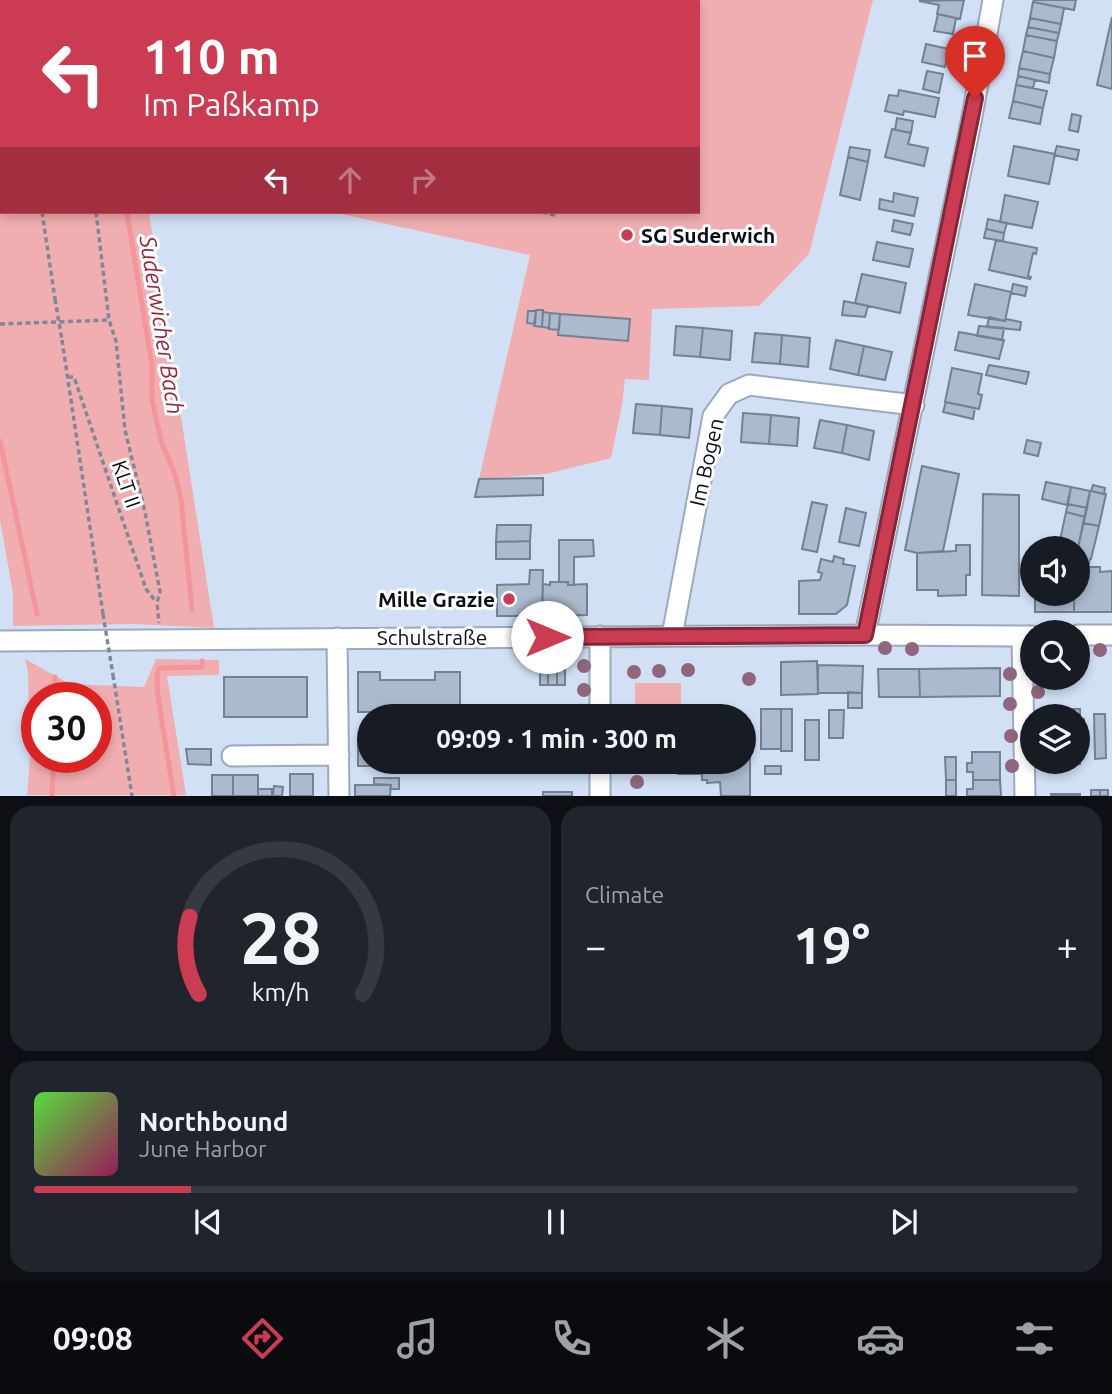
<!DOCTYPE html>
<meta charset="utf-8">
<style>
:root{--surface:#171b24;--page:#20242c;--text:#f1f3f6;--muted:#9ea1a6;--line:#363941;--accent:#cb3b51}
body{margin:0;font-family:Ubuntu,sans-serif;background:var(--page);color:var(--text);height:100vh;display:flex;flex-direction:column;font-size:26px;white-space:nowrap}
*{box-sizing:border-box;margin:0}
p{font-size:23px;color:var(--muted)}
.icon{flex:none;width:38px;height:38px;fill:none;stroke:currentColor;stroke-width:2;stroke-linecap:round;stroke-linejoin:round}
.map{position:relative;height:796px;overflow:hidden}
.panel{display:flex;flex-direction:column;gap:10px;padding:10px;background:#0d0f14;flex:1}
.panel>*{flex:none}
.hud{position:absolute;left:0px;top:0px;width:700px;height:214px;box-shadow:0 4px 10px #0003;background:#cb3b51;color:#fff;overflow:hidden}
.controls{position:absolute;left:1020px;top:536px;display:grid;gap:14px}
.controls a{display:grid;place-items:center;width:70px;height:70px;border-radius:50%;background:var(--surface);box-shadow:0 4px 10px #0003;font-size:35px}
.speed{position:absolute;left:21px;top:682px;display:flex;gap:14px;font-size:35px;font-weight:700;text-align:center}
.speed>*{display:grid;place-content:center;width:91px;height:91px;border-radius:50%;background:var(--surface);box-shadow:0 4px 10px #0003;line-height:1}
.speed .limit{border:10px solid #d22;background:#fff;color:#111}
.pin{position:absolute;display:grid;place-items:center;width:60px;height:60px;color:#fff;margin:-72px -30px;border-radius:50% 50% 50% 0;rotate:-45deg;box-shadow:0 0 7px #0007}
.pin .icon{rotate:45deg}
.me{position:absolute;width:77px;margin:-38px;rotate:90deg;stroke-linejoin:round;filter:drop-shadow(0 0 5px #0008)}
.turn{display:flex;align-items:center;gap:24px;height:147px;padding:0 28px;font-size:32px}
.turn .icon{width:91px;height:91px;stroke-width:2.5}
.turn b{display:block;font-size:49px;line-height:60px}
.lanes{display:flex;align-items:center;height:66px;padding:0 28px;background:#0003;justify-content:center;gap:35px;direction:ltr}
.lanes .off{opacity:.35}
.big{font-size:52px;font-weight:700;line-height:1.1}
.panel .card{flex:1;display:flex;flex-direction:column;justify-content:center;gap:10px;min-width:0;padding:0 24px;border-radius:21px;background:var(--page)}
.panel .dial{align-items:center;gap:0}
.dial svg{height:182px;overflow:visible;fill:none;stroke:var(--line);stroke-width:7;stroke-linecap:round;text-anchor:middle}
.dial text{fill:var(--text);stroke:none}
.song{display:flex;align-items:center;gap:21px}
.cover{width:84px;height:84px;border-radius:10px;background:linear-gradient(135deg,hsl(110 70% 55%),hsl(330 70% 35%))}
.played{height:7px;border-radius:4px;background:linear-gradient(90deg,var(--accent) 15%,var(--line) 15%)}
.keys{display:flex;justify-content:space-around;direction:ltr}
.heat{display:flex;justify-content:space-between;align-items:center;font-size:38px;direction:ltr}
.panel .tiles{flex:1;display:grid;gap:10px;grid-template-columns:1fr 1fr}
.card:last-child{grid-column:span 2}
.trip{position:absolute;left:357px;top:704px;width:399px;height:70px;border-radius:35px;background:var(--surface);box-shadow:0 4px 10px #0003;font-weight:700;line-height:70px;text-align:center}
.tab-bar{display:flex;height:112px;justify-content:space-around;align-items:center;background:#090b0e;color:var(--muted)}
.tab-bar .icon{width:49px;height:49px}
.tab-bar .on{color:var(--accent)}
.tab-bar b{font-size:32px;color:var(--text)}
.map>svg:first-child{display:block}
.green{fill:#f1aeb0;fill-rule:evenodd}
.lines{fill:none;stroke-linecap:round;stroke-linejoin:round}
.stream{stroke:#f3959a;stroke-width:5}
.building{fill:#abbace;stroke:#738194;stroke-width:2}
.minor-casing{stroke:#9aa9bd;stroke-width:23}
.path{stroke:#7e8998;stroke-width:3.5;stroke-dasharray:5 3.5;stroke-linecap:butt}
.minor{stroke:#fff;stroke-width:19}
.path-bridge{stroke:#7e8998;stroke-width:3.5;stroke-dasharray:5 3.5;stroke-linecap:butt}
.tree{fill:#8f667b}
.route-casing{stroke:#842635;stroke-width:18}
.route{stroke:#cb3b51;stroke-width:12}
.poi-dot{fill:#cb3b51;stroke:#fff;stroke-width:2.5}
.labels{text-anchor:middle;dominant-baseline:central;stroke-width:6;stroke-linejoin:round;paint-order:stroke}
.poi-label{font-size:21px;font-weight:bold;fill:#090e15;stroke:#fff;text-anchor:start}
.street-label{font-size:21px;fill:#090e15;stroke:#fff}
.water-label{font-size:23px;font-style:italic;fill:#952739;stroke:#fff}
</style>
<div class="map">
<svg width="1112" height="796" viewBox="0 0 1112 796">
<rect width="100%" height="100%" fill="#d1e0f5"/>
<path class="green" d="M0,0H116V2H2V212H149L214,628L132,624L13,626V593L0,520Z
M313,0H873L809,254L759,306L652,309L649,380L625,379L622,405L611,458L546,474L479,479L530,255L332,212H698V2H313Z
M25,659L70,684L144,687L156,659L219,660V675L167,676L186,795H27L30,758L28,672ZM96,698V758H37V698Z
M635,683H681V713H635Z"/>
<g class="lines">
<path class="stream" d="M95,0V2
M127,212L152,366V401L162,444L175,474L181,499L192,609
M0,441L37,614
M55,677L56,698
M52,796L54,758
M174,796L158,698L157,676L159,668L202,667V661"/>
</g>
<path class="building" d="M964,0L960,19L937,14L939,5L919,1Z
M1034,0H1076L1074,10L1033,2Z
M1033,2L1064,8L1061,24L1030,18Z
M938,14L956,18L953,34L934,31Z
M1112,17V89L1097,85Z
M1030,18L1061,24L1059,33L1028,27Z
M1028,27L1059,33L1057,41L1026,35Z
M1026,35L1057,41L1054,58L1023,51Z
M926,44L949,49L945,67L922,62Z
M1023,51L1054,58L1050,74L1019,68Z
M1019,68L1050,74L1049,83L1018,76Z
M927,71L943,74L939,93L923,89Z
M1018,76L1035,80L1033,88L1016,85Z
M1016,85L1047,91L1043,108L1013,101Z
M899,90L939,98L935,117L904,111L903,115L885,111L889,95L898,96Z
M1013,101L1043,108L1040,124L1009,118Z
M1072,114L1081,116L1078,132L1069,130Z
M897,118L913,121L911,133L895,130Z
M892,129L911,133L908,144L928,148L924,166L885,157Z
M1014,146L1055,154L1049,184L1008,176Z
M1057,146L1079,150L1077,160L1054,155Z
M850,147L870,150L868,162L848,157Z
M848,157L868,162L860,200L840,195Z
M894,193L918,198L914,216L879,209L880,199L893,202Z
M1005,195L1038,202L1032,228L1000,222Z
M988,219L1007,223L1004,233L986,229Z
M894,220L913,224L910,235L892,231Z
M986,229L1004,233L1003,241L984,238Z
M996,240L1037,248L1036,254L1033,253L1028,276L1031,277L1030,279L989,270Z
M877,242L913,249L909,267L873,260Z
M862,274L906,283L900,313L855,303Z
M975,284L1011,292L1005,321L968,315Z
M1013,284L1027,287L1025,296L1011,293Z
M844,301L868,306L865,317L842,315Z
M536,310H543L542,327L534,326Z
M528,311H536L535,324L527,323Z
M543,312L550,313L549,328L542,327Z
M550,313L560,314L559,330L549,329Z
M560,314L630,319L628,341L558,335Z
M989,317L1005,321L1006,319L1021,322L1020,330L987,327Z
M676,326L703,328L700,357L674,355Z
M979,326L1004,328L1002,340L977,336Z
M703,328L732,331L730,360L700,357Z
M959,332L1004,340L999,359L955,350Z
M755,333L782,335L780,364L752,362Z
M782,335L810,338L808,367L780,364Z
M836,340L864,346L858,375L830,369Z
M864,346L892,352L885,380L858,375Z
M989,365L1029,372L1026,384L986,375Z
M952,368L982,374L978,394L982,395L979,409L945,402Z
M946,402L975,408L973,419L943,412Z
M636,404L662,406L660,435L633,433Z
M662,406L692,409L689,438L660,435Z
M743,413L771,415L769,444L741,442Z
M771,415L799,418L797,446L769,444Z
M820,420L847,425L842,453L814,448Z
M847,425L874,431L869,460L842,453Z
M1027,440L1041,443L1038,456L1024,453Z
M922,466L959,474L943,551L917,553L905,550Z
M543,478V495L475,497L479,479Z
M1046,482L1071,487L1067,505L1042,499Z
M1093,485L1105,488L1104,494L1091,491Z
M1071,487L1090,491L1087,508L1068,504Z
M1090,491L1106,494L1099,526L1083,523Z
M983,494L1019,495V596L982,595Z
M812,502L827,505L817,552L802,549Z
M1068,504L1087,508L1085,517L1066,512Z
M846,508L866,513L859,546L839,542Z
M1066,512L1085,517L1078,548L1059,545Z
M1083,523L1099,526L1091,559H1090L1088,567H1100V572L1112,571V612H1074V593H1078V548Z
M497,525H531L530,541L496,542Z
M559,540H593L594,556L574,557V585H568V582H559Z
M530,541V559H496V542Z
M956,545H970V575H966V595L938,596V590H917V553L956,551Z
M834,556L844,559L843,564L855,566L847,605L836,614H799V581L820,580L822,573L818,572L821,559L833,562Z
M530,570H543L542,616H497V585L529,584Z
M550,582H568V585L587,584V615L542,616L543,584L550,585Z
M1035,593H1074V612H1035Z
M817,661L818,694L781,695V662Z
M818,665L863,666L862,693H818Z
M540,668H548V685H540Z
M548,668H557V685H548Z
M1000,668V696L920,697L919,669Z
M878,669H919L920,697H879Z
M557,670H565V685H557Z
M358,672H380V680H435V672H460V714H400V716H375V712H358Z
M224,677H307V717H224Z
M848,692L862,693V708H848Z
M543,707H571L572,716H543Z
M761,709H781V749H761Z
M781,709H792V751H781Z
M1051,709H1080V719H1084V728H1078V737V716H1051Z
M829,710H844L843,738H829Z
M1094,714H1105L1106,758L1095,759Z
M805,720H819V760H805Z
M744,732H750V796H721L720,782L707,783V780H702V774H678V761H744Z
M1078,737V745H1084V754H1080V764L1051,765V761H1078Z
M358,741H369V761H400V766H358Z
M186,749H211V765L188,764Z
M972,752H1000V780H973V772H967V763H972Z
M945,757H956V780H946Z
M543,761H572V763H543Z
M765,766H781V774H765Z
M290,774H313V796H290Z
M212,775H233V796H212Z
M233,775H258V796H233Z
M374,778H399V789H390L391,785L374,784Z
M946,780H956V796H946Z
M973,780H1000L1001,796H967V789H973Z
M355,785H391L390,796H355Z
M274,786L283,787L282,796H273Z
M258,789H272V796H258Z
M1091,790H1100V796H1091Z
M1100,790H1108V796H1100Z
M543,792H572V796H543Z
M1051,794H1080V796H1051Z"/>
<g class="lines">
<defs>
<path id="minor" d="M865,635L971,122L993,0
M1078,635H1112
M600,636V716
M672,636L713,416L729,394L749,385L914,405
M1022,636L1025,796
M337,638L339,796
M0,641L865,635L1032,636
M232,756L339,755
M600,761V796"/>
</defs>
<use href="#minor" class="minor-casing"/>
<path class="path" d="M10,0V2
M64,0L65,2
M334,2V0
M552,2V0
M42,212L55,299
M96,212L109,320L116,341L125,430L145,512L160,592L157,603L159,623
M542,212L558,216
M0,324L109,320
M62,340L103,614
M68,377H74L146,589L156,602
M113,675L132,796"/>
<use href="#minor" class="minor"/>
<path class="path-bridge" d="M55,299L62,340
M103,614L113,675"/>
</g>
<g class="tree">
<circle cx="885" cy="648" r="7"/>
<circle cx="912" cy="649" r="7"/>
<circle cx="1100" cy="650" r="7"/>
<circle cx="584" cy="666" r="7"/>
<circle cx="688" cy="670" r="7"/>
<circle cx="659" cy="671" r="7"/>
<circle cx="634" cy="672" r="7"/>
<circle cx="1010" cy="674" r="7"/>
<circle cx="749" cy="679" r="7"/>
<circle cx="584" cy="690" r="7"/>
<circle cx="1038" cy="692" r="7"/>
<circle cx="1010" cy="704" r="7"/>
<circle cx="1011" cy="736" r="7"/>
<circle cx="1012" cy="766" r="7"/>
<circle cx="637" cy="782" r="7"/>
</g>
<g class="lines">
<defs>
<path id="route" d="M547,637L865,635L975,98"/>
</defs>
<use href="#route" class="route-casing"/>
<use href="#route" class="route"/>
</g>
<g class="poi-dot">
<circle cx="627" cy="235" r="7"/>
<circle cx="509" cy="599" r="7"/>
</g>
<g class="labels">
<g class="poi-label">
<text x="641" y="235">SG Suderwich</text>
<text x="495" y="599" text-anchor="end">Mille Grazie</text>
</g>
<g class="street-label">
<text transform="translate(706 462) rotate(-77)">Im Bogen</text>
<text transform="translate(127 484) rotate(71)">KLT II</text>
<text x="432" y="637">Schulstraße</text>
</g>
<g class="water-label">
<text transform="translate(162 325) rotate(81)">Suderwicher Bach</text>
</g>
</g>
</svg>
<div class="controls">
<a><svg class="icon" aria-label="sound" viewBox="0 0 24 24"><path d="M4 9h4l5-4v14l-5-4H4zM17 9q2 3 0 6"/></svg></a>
<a><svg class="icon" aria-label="search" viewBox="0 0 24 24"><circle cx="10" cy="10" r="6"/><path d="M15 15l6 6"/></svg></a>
<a><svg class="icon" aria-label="layers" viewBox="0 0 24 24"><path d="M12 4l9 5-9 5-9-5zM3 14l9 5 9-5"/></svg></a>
</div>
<div class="speed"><div class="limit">30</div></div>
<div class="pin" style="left:975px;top:98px;background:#d93025"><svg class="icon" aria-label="arrive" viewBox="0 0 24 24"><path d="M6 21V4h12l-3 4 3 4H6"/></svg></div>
<svg class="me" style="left:547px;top:637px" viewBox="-20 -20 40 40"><circle r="19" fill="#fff"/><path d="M0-13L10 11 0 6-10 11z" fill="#cb3b51"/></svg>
<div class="trip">09:09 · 1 min · 300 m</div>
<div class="hud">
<div class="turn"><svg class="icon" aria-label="left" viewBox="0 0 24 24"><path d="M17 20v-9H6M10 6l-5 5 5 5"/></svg><div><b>110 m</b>Im Paßkamp</div></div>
<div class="lanes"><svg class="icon" aria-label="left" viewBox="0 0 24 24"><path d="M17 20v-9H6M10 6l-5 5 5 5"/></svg><svg class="icon off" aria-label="ahead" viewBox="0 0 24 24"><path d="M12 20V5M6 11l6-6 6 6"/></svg><svg class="icon off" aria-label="right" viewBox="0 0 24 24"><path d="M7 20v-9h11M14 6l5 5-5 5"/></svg></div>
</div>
</div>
<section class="panel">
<div class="tiles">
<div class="card dial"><svg viewBox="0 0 100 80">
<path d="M14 69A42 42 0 1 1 86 69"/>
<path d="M14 69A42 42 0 0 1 10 35" stroke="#cb3b51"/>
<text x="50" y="56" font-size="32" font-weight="700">28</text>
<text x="50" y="72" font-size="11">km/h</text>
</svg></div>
<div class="card"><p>Climate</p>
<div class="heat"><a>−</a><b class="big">19°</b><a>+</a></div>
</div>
<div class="card">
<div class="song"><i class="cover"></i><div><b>Northbound</b><p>June Harbor</p></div></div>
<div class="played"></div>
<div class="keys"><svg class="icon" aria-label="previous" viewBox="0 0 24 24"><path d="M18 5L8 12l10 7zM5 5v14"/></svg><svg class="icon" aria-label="pause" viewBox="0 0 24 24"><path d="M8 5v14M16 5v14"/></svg><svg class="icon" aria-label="next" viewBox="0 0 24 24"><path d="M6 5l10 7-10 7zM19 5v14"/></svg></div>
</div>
</div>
</section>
<nav class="tab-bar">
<b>09:08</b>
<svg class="icon on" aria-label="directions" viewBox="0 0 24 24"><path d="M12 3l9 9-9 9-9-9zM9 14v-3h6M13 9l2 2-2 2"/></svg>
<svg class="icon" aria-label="music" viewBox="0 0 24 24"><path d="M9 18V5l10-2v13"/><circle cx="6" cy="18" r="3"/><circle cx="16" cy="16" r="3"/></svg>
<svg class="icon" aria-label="phone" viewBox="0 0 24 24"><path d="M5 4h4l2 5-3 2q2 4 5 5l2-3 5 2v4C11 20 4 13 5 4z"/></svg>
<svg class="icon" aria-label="climate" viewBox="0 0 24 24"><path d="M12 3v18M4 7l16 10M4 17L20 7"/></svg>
<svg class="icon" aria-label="car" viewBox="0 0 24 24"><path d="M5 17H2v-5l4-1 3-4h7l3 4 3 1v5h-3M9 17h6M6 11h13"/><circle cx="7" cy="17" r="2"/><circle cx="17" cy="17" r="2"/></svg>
<svg class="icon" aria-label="filters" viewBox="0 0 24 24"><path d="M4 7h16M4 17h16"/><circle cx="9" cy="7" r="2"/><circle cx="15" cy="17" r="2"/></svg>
</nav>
